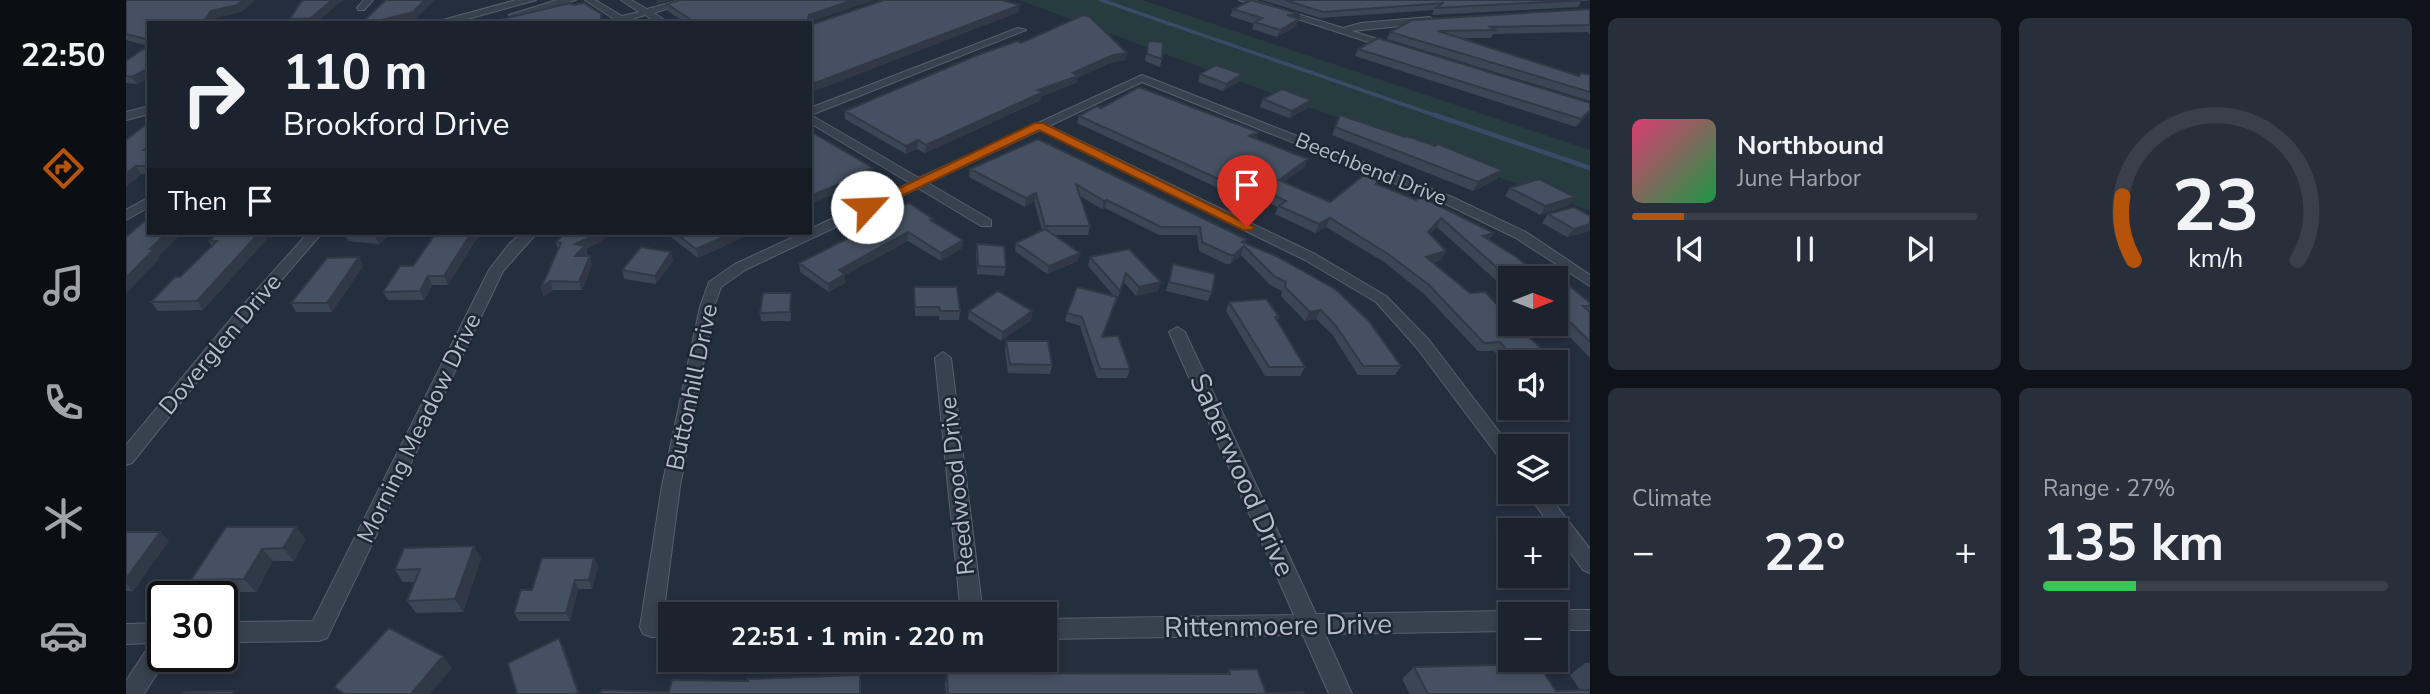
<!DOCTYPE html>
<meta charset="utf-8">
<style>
:root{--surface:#1b232e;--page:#282f3a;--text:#f1f3f6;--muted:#a0a4aa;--line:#39404a;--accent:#b45309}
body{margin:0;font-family:"Nunito Sans",sans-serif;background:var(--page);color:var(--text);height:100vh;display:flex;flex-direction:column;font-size:26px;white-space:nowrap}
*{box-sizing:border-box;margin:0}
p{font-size:23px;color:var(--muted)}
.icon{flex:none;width:38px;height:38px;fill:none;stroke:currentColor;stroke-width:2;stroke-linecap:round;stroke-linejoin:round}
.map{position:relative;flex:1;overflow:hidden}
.details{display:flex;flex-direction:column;gap:18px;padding:18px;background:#0f1319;width:840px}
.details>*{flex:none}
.banner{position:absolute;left:21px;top:21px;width:665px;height:214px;border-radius:0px;box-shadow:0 4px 10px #0003,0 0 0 2px var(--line);background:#1b232e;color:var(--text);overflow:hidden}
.needle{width:46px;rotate:90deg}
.fabs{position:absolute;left:1372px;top:266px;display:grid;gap:14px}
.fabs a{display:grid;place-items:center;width:70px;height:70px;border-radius:0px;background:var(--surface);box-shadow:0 4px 10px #0003,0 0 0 2px var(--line);font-size:35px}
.speed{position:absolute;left:21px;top:581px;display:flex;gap:14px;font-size:35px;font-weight:700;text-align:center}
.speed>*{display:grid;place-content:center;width:91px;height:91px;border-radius:50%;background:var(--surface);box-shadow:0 4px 10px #0003,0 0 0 2px var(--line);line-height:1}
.speed .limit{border:4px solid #111;border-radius:10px;background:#fff;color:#111}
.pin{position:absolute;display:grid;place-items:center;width:60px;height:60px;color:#fff;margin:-72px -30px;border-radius:50% 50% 50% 0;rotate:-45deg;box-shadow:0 0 7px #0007}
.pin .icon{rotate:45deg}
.me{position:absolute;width:77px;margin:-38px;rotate:65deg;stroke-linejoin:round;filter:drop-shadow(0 0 5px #0008)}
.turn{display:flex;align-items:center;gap:24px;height:147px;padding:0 21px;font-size:32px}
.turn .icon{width:91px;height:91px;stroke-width:2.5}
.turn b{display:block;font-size:49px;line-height:60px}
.then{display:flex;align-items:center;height:66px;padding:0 21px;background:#0003;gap:14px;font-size:26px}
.big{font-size:52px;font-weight:700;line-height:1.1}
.details .widget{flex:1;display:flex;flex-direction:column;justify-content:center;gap:10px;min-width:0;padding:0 24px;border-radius:10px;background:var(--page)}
.details .dial{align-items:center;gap:0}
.dial svg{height:182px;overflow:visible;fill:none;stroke:var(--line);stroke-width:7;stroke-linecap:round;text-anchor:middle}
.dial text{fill:var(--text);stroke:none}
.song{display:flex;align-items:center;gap:21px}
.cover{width:84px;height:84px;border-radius:10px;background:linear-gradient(135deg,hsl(340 70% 55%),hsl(140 70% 35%))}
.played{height:7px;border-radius:4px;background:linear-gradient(90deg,var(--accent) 15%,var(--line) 15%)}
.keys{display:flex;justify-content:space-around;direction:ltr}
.heat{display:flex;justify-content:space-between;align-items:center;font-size:38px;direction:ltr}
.charge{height:10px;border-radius:5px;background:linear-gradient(90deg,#34c759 27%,var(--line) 0)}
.details .tiles{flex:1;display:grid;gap:18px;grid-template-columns:repeat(2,1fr)}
.trip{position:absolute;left:532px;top:602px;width:399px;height:70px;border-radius:0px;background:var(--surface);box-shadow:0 4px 10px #0003,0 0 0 2px var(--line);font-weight:700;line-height:70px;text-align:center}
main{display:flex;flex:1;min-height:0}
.dock{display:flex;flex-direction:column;width:126px;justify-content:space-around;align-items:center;background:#0b0e12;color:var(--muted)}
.dock .icon{width:49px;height:49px}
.dock .on{color:var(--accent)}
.dock b{font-size:32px;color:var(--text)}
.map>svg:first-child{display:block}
.green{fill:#263c3f}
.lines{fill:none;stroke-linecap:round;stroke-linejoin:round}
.stream-far1{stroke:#394c67;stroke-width:3.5}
.stream{stroke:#394c67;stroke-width:4.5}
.minor-casing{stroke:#565f6c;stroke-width:2}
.tertiary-casing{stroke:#565f6c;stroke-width:2}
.minor{fill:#38414e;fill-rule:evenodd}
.tertiary{fill:#38414e;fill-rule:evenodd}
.wall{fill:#3b4654}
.shaded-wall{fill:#303945}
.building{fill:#455162;stroke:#303945;stroke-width:2}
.route{fill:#b45309;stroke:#753606;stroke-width:2}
.labels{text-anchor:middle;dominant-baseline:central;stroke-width:5;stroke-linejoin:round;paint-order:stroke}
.far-street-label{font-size:21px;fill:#b4bcc9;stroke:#1d2633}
.street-label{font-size:24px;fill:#b4bcc9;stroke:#1d2633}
.near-street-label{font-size:28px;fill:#b4bcc9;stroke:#1d2633}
</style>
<main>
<nav class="dock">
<b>22:50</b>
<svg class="icon on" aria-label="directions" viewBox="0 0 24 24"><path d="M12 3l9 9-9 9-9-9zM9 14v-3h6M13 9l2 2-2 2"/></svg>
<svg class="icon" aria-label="music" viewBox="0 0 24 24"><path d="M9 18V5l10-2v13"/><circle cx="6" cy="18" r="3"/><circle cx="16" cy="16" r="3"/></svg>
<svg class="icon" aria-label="phone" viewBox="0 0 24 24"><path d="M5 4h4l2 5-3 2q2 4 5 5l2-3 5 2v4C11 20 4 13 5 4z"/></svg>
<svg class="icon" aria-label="climate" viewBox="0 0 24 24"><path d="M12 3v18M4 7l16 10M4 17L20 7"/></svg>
<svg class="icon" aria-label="car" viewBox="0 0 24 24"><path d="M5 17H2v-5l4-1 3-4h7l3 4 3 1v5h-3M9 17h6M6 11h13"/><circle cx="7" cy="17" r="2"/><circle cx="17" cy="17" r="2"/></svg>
</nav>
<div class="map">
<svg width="1464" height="694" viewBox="0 0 1464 694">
<rect width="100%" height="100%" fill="#242f3e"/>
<path class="green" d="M893,0H1016L1464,150V211Z"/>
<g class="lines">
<path class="stream-far1" d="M975,0L1314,117"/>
<path class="stream" d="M1309,115L1464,168"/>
<defs>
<path id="minor" d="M238,0H247L238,10H232L231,8Z
M459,0H469L496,16L513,12L495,0H505L521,9L554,0H567L528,13L543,23H532L519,15L503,20L504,23H478L488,19Z
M1113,0H1126L1217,28L1235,23L1304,17L1308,20L1304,23L1226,31L1270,45L1272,47L1267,50Z
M892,28L900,30L685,115L793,178L1016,75L1326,197L1400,232L1464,275V286L1390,238L1318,203L1016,82L923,126L1189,254L1260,296L1303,340L1384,446V466L1378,464L1291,348L1250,302L1179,260L914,130L802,183L865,220V226H855L792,188L619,270L595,287L588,307L554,486L537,617H544V637H525L517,634L514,627L536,486L574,307L583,282L609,264L676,233H684V229L784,183L684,123V108Z
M23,197V207L0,220V210Z
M182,233H196L120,321L6,463L0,465V445L110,313Z
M396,233H411L377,271L201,638L193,641L96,642V622L187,621L363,270L384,243Z
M1051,327L1059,332L1190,614L1384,611L1392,614H1384V631L1199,634L1226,694H1203L1177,635L919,639V619L1168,615L1043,332Z
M817,352L825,358L857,614H835L809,358Z
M1400,492H1420L1464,549V573L1457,570Z
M1430,610H1464V630H1430V614H1422Z
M37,623V656H42L18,694H0V681L25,643L0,644V624Z"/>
<path id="tertiary" d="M390,0H410L327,23H306Z
M431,0H450L389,19L383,15Z
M23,106V114L0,120V112Z"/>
</defs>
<use href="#minor" class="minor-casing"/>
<use href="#tertiary" class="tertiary-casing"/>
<use href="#minor" class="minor"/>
<use href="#tertiary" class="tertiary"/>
</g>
<path class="wall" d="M0,0H129L115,12L89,18L23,23V78L11,84L0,83V61L22,46L0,40Z
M554,0H748L683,22V23H560L542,11L541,4Z
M1136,0H1463L1462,1H1455L1452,7L1306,15L1308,10L1194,18Z
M1107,9L1173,19L1170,26L1151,37L1126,29L1128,24L1104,16Z
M1464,9V34L1462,32L1367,34L1365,38H1333L1453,76L1464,75V101L1261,39L1264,32Z
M1022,41L1036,59L1034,67L1019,61Z
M895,43L999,60L986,62L951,78L950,83L916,96L915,100L799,153L791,149L780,154L719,119V111Z
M1232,49L1464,103V112L1450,127L1229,56Z
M1074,74L1114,81L1097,91L1072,82Z
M1013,87L1132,132L1130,139L1182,159L1178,167L1158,182L1204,202L1238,175L1253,181L1251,185L1290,200L1295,197L1368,233L1363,240L1389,256L1409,272L1426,271L1464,303V358L1438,331L1431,332L1423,324H1430V278H1384V293L1311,227L1303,234L1320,251L1315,260L1307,263L1344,293L1359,292L1384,318V324H1390L1426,359L1424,362H1384V369H1382L1368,351H1352L1298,294L1258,262L1200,227L1189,233L1149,214L1152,207L1122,194L1114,198L951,123L953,116L971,106L975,108Z
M1137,99L1182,108L1163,118L1134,107Z
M1214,115L1279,137L1371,179L1347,191L1206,135Z
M23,122V174H15L0,187V140Z
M912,139L1120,239L1118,243L1275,366L1269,375H1232L1206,334L1190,319L1179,321L1155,296L1156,291L1144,285L1115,255L1104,264H1100L1073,251L1071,235H1033L979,208L976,209L954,196L964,226L962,235H926L952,261L921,274L889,251L890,243L916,230L908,201L899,207L843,177L844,169Z
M1384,188L1449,197L1443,205L1414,215L1379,196Z
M761,212L807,219L806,222L836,248L815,261L782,241L719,275V283L703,292L674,272L673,263L761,218Z
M1422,214L1464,216V231L1441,237L1416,223Z
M92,233H146L77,310L32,311L25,302L54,277L86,246L83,241Z
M218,233H265L253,244L222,241Z
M310,233H359L349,241L322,285H306L298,300H262L257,292L287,266Z
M439,233H483L474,242L460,249L462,255L460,256H464L466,265L456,290H427L418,297L415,288L432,250L430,242Z
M540,233H626L572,258Z
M851,244L880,267L878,276L851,274L850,253Z
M1003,249L1032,291L1010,296L998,282L977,337L1004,369L1001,378H971L954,326L939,321L941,313L989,297L962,266L964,257Z
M233,257L237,266L206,312H170L165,303Z
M547,261L530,284L498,279L496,270Z
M1047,264L1086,292L1082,301L1040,291Z
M788,287L834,311L833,320H813V316H789Z
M665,293V321H635L634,313Z
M1103,302L1153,317L1151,321L1179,367L1174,376H1139L1100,311Z
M843,311H906L905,320L875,341L842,319Z
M880,341L926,365L924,374L882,373L879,350Z
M100,527L180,539L168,561H147L130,592H78L65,580Z
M0,532H34L43,541L7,591H0Z
M348,546L355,559L337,612L290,613L281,601L289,582H277L269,570Z
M472,566L466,589H452L444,621H393L388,613L406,590Z
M1459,663H1464V694H1284L1276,679L1288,667L1430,691L1454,690L1444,675Z
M1103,670L1140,693L1178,694H820L819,684L821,673L1100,674Z"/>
<path class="shaded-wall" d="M117,0H129L115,12L89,18L85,23H76L85,11Z
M206,0H217L190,23H166L164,19Z
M299,0H309L289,19L273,23H244Z
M530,0H544L531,4Z
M727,0H748L681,23L683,15Z
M894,5L893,12L684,93V85Z
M1174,14L1170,26L1151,37L1161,15Z
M1001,53L999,60L986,62L951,78L950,83L916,96L915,100L799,153L800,145L987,55Z
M23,68V78L11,84L6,77Z
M1116,74L1114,81L1097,91L1100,84Z
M1185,100L1182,108L1163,118L1166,111Z
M1464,110V112L1450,127L1455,119Z
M1132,132L1129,140L1123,136Z
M792,140L791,149L780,154V146Z
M1182,159L1178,167L1150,188L1153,180Z
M10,166L15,174L0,187V174Z
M747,168V176L715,192L684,204V196Z
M1376,170L1371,179L1347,191L1352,182Z
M1125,185L1122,194L1114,198L1117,190Z
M910,193L908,201L899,207L900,198Z
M1449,197L1443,205L1414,215L1419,206Z
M981,200L979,208L976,209L978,201Z
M1204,218L1200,227L1189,233L1193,224Z
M1315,218L1311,227L1297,241L1302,232Z
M1464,224V231L1441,237L1448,229Z
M782,232V241L719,275V283L703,292L702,284L713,270Z
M41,233H56L33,256L34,258L0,294V278L24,249Z
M133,233H146L77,310L71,301Z
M252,233H265L253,244L249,236Z
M345,233H359L349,241L322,285L318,276Z
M473,233H483L474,242L460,249L462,255L452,265L449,256V244Z
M607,233H626L572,258L570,249Z
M1368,233L1362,241L1357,236Z
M1120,239L1115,255L1104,264L1108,255L1116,242Z
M837,240L836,248L815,261V253Z
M1320,251L1315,260L1295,266L1300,257Z
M545,252L547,261L530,284L529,276Z
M954,253L952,261L921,274L923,266Z
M464,256L466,265L456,290L453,282Z
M233,257L237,266L206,312L201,303Z
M302,276L306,285L298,300L294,291Z
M424,281L427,290L418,297L415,288Z
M1035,282L1032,291L1010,296L1013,287Z
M1195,310L1190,319L1179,321L1184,312Z
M906,311L905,320L875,341L877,332Z
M170,527L180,539L168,561L157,548Z
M34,532L43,541L7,591L0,584V579Z
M348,546L355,559L337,612L329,599Z
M136,549L147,561L130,592L118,579Z
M468,558L472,566L466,589L463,580Z
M449,580L452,589L444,621L440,613Z
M433,638L438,647L454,694H449Z
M317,656L326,668L304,694H285Z"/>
<path class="building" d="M0,0H117L111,5L85,11L76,23H23V40L0,34Z
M178,0H206L185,18L164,19L175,2Z
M260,0H299L287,12L244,23H235Z
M554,0H727L683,15L681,23H570L541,4Z
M758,0H876L894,5L684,85V25Z
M1125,0L1174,14L1161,15L1173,19L1154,30L1129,22L1136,18L1107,9Z
M1159,0H1456L1309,8L1318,3L1197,12Z
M444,3L448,5L458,3L475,14V18L489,23H360Z
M1464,9V25L1364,27L1369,30L1312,31L1453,76L1455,73L1464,75V92L1264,32L1286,20Z
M957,15L964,17L1001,53L987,55L947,73L952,76L912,90L917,92L800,145L792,140L780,146L719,111L849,56L891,41L895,43Z
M1252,38L1464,103V110L1455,119L1232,49Z
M1022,41L1037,42L1036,59L1021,54Z
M23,45V68L6,77L0,76V61Z
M1090,65L1116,74L1100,84L1074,74Z
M1013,87L1132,132L1123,136L1182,159L1153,180L1204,202L1238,175L1253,181L1250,184L1290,200L1295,197L1368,233L1357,236L1389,256L1409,272L1426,271L1464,303V306H1457L1464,312V342L1445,323H1438L1430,315V278L1384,279L1315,218L1302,232L1320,251L1300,257L1344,293L1359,292L1384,318V324H1390L1426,359L1389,360L1374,342L1358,343L1303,285L1262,254L1204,218L1193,224L1153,206L1160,201L1125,185L1117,190L953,116L971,106L975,108Z
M1156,89L1185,100L1166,111L1137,99Z
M1214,115L1279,137L1281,136L1309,146L1312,144L1376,170L1352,182L1209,127Z
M23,122V146L18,150H23V164L21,166H10L0,174V140Z
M684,131L747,168L714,184L684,196Z
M912,139L1120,239L1116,242L1150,256L1209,289L1242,320L1275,366H1237L1210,326L1195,310L1184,312L1159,287L1160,282L1148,276L1118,246L1108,255H1104L1076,242L1074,227H1035L981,200L978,201L950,184L964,226H919L910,193L900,198L844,169Z
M1413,179L1449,197L1419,206L1384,188Z
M783,203L807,219L804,220L837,240L815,253L782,232L713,270L719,274L702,284L673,263L766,216L761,212Z
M1448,207L1464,216V224L1448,229L1422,214Z
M23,217V233H41L24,249H28L0,278V237Z
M919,229L954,253L923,266L890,243Z
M92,233H133L71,301L25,302L49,277H54L91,241H83Z
M222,233H252L249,236Z
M310,233H345L318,276H302L294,291L257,292L274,266H287Z
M439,233H473L449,244L459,246L449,256H464L453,282L424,281L415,288L435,243L430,242Z
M549,233H607L570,249Z
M851,244L878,246L880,267L852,266Z
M515,247L545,252L529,276L496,270Z
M1003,249L1035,282L1013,287L1000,273L994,291L964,257Z
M233,257L201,303H165L201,258Z
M1047,264L1089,274L1086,292L1043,282Z
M788,287H831L834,311H814L813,307H789Z
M951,287L991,297L976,337L992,336L1004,369H974L956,317L941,313Z
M872,291L906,311L877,332L843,311Z
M637,293H665L664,312L634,313Z
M1140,299L1153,317H1149L1179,367H1143L1103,302Z
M880,341H922L926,365L884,364Z
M100,527H170L157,548L136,549L118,579L65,580Z
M0,532H34L0,579Z
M348,546L329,599L281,601L294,569L269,570L278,548Z
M416,558H468L463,580H449L440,613H388L395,590H406Z
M263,628L317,656L285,694H219L208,687Z
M433,638L452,692L449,694H391L382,663Z
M1412,664L1430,691L1464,690V694H1302L1288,667Z
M1131,669L1140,693L1177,692L1178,694H822L821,673L1104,674L1103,670Z
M734,675V694H474L475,690L543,692L546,680L622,681V679Z
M107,691L106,694H56L57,692Z"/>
<path class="route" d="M909,123H917L1128,227L1126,230H1117L913,130L746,210L741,211L734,207Z"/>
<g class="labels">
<g class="far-street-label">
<text transform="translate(1245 169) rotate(22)">Beechbend Drive</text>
</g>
<g class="street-label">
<text transform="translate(94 344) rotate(-50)">Doverglen Drive</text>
<text transform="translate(566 387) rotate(-78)">Buttonhill Drive</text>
<text transform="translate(293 428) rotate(-64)">Morning Meadow Drive</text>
<text transform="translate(831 486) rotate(-96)">Reedwood Drive</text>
</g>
<g class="near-street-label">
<text transform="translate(1116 475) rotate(66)">Saberwood Drive</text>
<text transform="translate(1152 626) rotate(-1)">Rittenmoere Drive</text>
</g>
</g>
</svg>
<div class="fabs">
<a><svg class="needle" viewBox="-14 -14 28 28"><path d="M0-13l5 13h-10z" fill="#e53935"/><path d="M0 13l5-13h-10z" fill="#a0a4aa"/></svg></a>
<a><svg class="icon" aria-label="sound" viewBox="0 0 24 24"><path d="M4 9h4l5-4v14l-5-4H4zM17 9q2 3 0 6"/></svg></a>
<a><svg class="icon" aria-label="layers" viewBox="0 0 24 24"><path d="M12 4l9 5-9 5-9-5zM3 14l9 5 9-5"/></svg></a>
<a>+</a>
<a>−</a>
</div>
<div class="speed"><div class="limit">30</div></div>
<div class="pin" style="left:1121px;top:227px;background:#d93025"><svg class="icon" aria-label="arrive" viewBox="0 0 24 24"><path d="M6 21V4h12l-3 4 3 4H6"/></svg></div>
<svg class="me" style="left:741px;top:207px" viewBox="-20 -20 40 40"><circle r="19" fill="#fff"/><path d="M0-13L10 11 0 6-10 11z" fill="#b45309"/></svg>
<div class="trip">22:51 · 1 min · 220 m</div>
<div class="banner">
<div class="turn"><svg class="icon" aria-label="right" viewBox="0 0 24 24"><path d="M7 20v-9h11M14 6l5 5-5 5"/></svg><div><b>110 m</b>Brookford Drive</div></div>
<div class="then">Then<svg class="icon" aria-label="arrive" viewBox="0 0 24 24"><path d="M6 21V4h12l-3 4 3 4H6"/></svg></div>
</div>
</div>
<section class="details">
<div class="tiles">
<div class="widget">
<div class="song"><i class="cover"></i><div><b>Northbound</b><p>June Harbor</p></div></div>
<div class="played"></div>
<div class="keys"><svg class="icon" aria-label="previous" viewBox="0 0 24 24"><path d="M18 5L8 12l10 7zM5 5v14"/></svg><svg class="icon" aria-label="pause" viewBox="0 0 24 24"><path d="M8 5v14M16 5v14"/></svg><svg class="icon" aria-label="next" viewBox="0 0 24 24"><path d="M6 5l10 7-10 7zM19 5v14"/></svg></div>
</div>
<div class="widget dial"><svg viewBox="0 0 100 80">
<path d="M14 69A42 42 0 1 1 86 69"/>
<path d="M14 69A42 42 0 0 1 9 41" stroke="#b45309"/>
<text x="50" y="56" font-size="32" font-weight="700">23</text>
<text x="50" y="72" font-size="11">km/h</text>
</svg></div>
<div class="widget"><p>Climate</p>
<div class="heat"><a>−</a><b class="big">22°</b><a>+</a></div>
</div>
<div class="widget"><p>Range · 27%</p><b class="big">135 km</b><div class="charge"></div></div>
</div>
</section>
</main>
